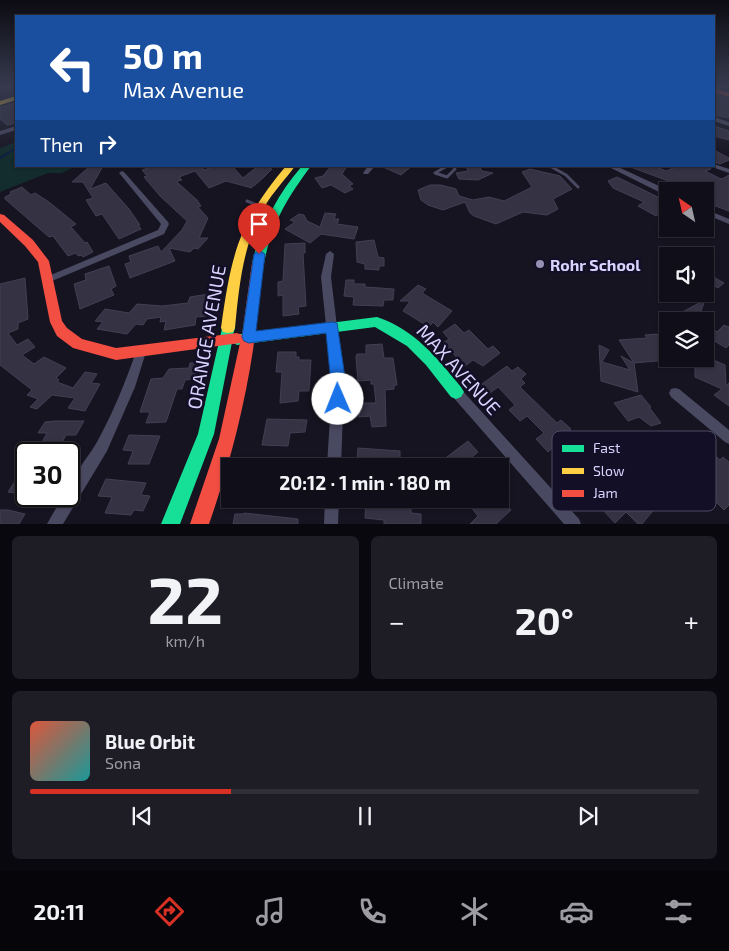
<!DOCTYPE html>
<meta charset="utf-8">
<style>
:root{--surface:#100f19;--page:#1e1d26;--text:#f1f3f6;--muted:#9c9ca2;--line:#302f38;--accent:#d93025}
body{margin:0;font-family:"Exo 2",sans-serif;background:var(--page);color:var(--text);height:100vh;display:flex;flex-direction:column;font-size:19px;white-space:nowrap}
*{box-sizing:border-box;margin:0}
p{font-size:16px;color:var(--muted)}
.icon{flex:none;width:28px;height:28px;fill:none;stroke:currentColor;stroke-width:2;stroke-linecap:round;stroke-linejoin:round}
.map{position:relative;height:524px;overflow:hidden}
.side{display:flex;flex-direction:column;gap:12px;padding:12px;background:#09080e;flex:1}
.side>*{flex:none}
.banner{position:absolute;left:15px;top:15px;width:700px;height:152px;border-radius:0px;box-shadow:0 1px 4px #0004,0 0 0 1px var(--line);background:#1a4fa0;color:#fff;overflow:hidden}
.needle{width:32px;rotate:326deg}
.controls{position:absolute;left:659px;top:182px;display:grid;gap:10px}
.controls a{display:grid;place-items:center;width:55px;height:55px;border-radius:0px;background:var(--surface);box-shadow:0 1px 4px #0004,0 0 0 1px var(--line);font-size:25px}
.speed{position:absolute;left:15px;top:442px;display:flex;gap:10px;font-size:25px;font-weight:700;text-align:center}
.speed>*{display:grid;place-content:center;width:65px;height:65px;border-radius:50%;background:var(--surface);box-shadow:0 1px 4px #0004,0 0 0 1px var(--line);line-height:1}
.speed .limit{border:2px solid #111;border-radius:8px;background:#fff;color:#111}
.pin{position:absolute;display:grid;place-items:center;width:42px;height:42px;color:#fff;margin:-51px -21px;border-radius:50% 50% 50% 0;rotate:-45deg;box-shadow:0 0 5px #0007}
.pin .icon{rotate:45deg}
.me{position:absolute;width:55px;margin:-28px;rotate:359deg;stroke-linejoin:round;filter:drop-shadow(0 0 4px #0008)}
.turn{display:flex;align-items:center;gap:18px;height:105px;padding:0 25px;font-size:22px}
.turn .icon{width:65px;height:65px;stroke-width:2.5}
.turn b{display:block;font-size:35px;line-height:42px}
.then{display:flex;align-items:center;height:48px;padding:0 25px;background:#0003;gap:10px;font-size:19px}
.big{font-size:38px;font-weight:700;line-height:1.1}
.side .tile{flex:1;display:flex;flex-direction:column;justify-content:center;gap:8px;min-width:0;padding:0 18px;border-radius:8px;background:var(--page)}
.side .dial{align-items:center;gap:0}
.dial b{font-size:65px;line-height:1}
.song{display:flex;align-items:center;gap:15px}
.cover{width:60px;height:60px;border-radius:8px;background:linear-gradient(135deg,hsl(10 70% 55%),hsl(180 70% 35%))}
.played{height:5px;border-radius:2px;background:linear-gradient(90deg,var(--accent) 30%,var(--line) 30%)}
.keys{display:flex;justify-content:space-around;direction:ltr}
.heat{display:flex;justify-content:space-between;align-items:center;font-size:28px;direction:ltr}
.side .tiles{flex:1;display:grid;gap:12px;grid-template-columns:1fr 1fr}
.tile:last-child{grid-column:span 2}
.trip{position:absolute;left:221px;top:458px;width:288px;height:50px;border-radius:0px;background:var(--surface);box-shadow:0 1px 4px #0004,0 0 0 1px var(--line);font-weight:700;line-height:50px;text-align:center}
.dock{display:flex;height:80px;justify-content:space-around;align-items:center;background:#06060a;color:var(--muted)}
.dock .icon{width:35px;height:35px}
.dock .on{color:var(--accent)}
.dock b{font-size:22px;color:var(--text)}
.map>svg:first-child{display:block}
.green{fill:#132c2d}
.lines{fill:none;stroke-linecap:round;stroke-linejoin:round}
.stream{stroke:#0b1e41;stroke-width:2}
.building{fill:#343243;stroke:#433f54}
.lane{stroke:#4a4962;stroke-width:3}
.street{fill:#4a4962;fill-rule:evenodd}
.fast{fill:#16e098;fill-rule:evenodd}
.slow{fill:#ffcf43;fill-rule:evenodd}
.jam{fill:#f24e42;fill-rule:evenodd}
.route{fill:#1a73e8;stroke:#114b97}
.poi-dot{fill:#9591b1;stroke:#130f26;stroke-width:2}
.labels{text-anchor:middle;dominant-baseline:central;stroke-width:5;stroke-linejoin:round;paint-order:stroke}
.poi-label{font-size:16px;font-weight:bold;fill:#d9d4ff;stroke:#130f26;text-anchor:start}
.near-street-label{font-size:19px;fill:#d9d4ff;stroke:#130f26}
.key{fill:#130f26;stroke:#4e4a67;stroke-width:1}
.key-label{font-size:14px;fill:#d9d4ff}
</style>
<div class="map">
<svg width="729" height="524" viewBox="0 0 729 524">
<rect width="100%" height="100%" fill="#161421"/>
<path class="green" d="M16,142V166H77L62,173H48L0,192V148Z"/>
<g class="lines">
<path class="stream" d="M0,158L16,148"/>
</g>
<path class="building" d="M715,94L729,99V118L714,115V105L720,101L714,99Z
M16,103V123L7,125L0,119V107Z
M714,126L729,131V140L714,136Z
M714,150L729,158V160L720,164L714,162Z
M90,166H103L90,189L106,183L129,209L140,225H138L141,229L119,239L102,214L96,216L86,200L93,198L83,182H72Z
M153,166H206L202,169L204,170L215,166H232L243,178L258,166H272L270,169H272L263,178L254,186H251L252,188L226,181L209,188L195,171L179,177L182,180L177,181L178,183L197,200L201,206L198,207L208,218L199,238H208L198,249L194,248L190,252L169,248L175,261L130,278L125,264L131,262L129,256L158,246L161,252L182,230L187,221L160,196L144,177L147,176L142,170Z
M331,166H347L342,174L353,184L349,186L353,189L345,193L331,185L322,188L315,178L323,176Z
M381,166H412L401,175Z
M466,166H479L482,171L493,173L478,180L459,179L456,173L468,171Z
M628,166H663L659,168L666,171L678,166H709L711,169L705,171L719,178L722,179L729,175V211L705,202V191H683L667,184L671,182Z
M530,169L560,176L572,189L553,199L558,209L547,215L523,212L496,224L474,216L470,213L465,202L443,210L428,205L421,200L418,190L430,185H441L456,189L459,196L473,200L489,197L504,201L532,187L522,172Z
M617,177L668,202V212L664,210L656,216L638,206L644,202L613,188L608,181Z
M22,187L31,195L35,193L49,202L76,224L71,227L85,243L87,242L93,252L83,257L81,255L78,256L76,253L68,256L53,236L49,237L5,199V197L11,194L10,192Z
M325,213L336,214L334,219H339L337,224L358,227L354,239L321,234L310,243L285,229L295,222L290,220L299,214L304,215L307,221L320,227Z
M374,240L378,257L384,258V266H379V270L365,269V264L357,262L356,242Z
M305,243V253H303L306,306L298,307L299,314L283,316V295L278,296V282L283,281L285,244Z
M109,266L116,286L111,289L114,295L80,309L74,284L86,280L85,274Z
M705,272L724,283L718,288L711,284L701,311L706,315L695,321H684L677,315L699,303L678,294H705Z
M25,278L28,319L18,323V329L8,333L17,345L28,339L35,347L22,355L34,364L44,357L66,368L56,378L59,380L57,382L73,388L85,372L97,374L91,383L100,384L85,411L68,408L75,398L52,395L37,409L30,407L38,399L27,395L32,390L0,365V284Z
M346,280H354V284H365V287L394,289L393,300H384L383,306L353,305L354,297L344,296Z
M418,285L426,289L422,293L452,311L438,327L433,322L429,327L403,311L410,301H400Z
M209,294L206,316L196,317L195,325L164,330L166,321L160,322L161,317L147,319L143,325L136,324L127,334L97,329L103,322L95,321L105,309L129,313L137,304L162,306L188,303L190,297Z
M705,323L717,332L724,325L729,327V345L726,348L705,335Z
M455,324L464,333L469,330L488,349L493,346L500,353L483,366L473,360L465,366L443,343L449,339L443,332Z
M657,334L668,348V360L634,363L638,392L601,381L599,345L609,350L602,362L630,370L621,356L634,363L619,340L647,338L645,335Z
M382,344L384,358H393L397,385H394V389L385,390L386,426L372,427L370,416L359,417V403H376L374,384H371V380L358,381L356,357L357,354H366V345Z
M278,352H296V357H299V360H311L309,391H299L298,401L280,403L282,372H276Z
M673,359H711L725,365L726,386L729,383V406L714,395L722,389L695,377V368Z
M190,363H199L194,379L185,380L182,389H177L166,422L146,423L150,412H140L151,379L163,378L169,369L189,368Z
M507,366L512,371L518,367L526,374L521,379L525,383L520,387L557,423L561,420L571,429L566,434L586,454L588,452L622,485L628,480L656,507L642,524H638L626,512L615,523L601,508L609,499L589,479L582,486L568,471L577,463L558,443L548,452L536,439L544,433L527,416L520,421L509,410L515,405L498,387L490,393L482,384Z
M641,395L651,407H649L661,423L651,426L639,417L628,421L614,403Z
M267,419L307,420L305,432L290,433L288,446L262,445Z
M54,421H84L76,435H66L59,448H39L47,433H38L45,422Z
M672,431L686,444L694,438L720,460L723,457L729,462V505L724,510L696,482L700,478L689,469L685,473L673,461L677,458L660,441Z
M129,435L160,436L149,464H128L133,451L123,450Z
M468,441L478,452L466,462L469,466H435Z
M358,448L400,451V464L390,463V466L357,464Z
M26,464V494L8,492Z
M500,477L510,489L500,498Z
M106,479L146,483L141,495L150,496L143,511L134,510L131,515L105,513L112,497L98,496Z
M471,499H502L511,510L496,524H470L478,516L467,502Z
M366,501L411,506V513L421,514V524H384V520L365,518Z
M0,510H8L25,514L19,524H0Z
M244,513L298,519V524H233L235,514H243Z"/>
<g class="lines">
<path class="lane" d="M447,166L435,173L447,177L455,169L453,166
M550,166L566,175L578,187
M247,201L257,205"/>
<path class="street" d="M714,117L729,122V126L714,121Z
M16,126V130L0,135V131Z
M714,164L729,169V173L712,167L711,166H714Z
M368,166H375L368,174H364L363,173Z
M607,166H616L670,191H668V195H665Z
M122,171L124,172L168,222L169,224L164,234L52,281H46L44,279L46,277L158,230L161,224L120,174L119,173Z
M705,209L729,219V224L705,214Z
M330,251L334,254L331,277L344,384L341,466H327L332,384L321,277L326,254Z
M141,347L145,349L146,352L135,387L107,451L63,524H47L63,496H69C69,478 88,458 97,442C113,413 125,383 136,352L137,349Z
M456,387L460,388L579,519L581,524H564L452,396L450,392L452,388Z
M675,388L679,389L729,430V444L725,442L671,397L669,393L671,389Z
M325,499H339L338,524H324Z"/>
<path class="fast" d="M302,166H311C287,198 272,223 264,263L262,266H254L252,263C261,226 277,195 302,166Z
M377,317C414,329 437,358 461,387L464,392L461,397L456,399L451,397L426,365L407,346L375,327L237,345L232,342L214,434L180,524H161L198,434L223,324L228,323L233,324L235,328L233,335Z"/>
<path class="slow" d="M16,96V100L0,105V101Z
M286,166H295C285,180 273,192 265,206C243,243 239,286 235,328L233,332L228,333L223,332L221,328C231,256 238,223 286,166Z"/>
<path class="jam" d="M714,88L729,93V97L714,92Z
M0,214L4,215L33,240L49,261L62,321L67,328L82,339L116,348L237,333L242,335L252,263L254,260H262L264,263C259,292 257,321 253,350C244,409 229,467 209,524H190L219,439L240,343L116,360L73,348L57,336L50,322L38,262L25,246L0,222Z"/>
</g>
<linearGradient id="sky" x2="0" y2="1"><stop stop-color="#0c0b12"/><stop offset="0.54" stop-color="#363a4e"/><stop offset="1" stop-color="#363a4e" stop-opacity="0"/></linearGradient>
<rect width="729" height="160" fill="url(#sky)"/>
<path class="route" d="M259,250L265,254L256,331L332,322L337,323L346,384L343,404L338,406L332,404L330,399L331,384L326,333L249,343L244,341L242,337L254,254Z"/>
<circle class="poi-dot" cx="540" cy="264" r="5"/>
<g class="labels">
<g class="poi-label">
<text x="550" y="264">Rohr School</text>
</g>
<g class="near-street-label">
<text transform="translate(206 337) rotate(-80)">ORANGE AVENUE</text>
<text transform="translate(459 369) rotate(48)">MAX AVENUE</text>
</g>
</g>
<rect x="552" y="431" width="164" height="80" rx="8" class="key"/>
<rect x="562" y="445" width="22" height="7" fill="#16e098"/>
<rect x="562" y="468" width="22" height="6" fill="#ffcf43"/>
<rect x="562" y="490" width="22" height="7" fill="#f24e42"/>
<g class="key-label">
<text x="593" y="453">Fast</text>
<text x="593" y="476">Slow</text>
<text x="593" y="498">Jam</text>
</g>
</svg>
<div class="controls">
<a><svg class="needle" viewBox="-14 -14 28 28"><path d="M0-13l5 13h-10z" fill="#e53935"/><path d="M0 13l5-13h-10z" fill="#9c9ca2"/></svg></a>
<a><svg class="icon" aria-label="sound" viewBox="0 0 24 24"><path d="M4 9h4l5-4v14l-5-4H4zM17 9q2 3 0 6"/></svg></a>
<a><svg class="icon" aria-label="layers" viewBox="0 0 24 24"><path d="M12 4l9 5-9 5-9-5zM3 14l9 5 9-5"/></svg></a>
</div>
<div class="speed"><div class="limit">30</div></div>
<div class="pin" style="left:259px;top:254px;background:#d93025"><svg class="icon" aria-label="arrive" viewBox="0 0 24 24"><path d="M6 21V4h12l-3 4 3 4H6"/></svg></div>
<svg class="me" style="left:338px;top:399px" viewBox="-20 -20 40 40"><circle r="19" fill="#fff"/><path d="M0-13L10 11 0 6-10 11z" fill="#1a73e8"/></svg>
<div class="trip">20:12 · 1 min · 180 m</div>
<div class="banner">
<div class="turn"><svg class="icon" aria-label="left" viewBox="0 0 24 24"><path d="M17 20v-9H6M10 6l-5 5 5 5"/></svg><div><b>50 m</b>Max Avenue</div></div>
<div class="then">Then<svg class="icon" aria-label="right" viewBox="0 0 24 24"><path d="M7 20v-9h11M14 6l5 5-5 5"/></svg></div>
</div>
</div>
<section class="side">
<div class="tiles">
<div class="tile dial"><b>22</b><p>km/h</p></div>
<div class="tile"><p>Climate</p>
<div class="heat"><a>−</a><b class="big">20°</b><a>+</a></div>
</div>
<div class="tile">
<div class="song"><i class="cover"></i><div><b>Blue Orbit</b><p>Sona</p></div></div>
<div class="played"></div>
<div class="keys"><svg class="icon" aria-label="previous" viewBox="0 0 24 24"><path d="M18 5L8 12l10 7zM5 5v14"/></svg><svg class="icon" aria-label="pause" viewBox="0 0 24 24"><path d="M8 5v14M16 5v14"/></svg><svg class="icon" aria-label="next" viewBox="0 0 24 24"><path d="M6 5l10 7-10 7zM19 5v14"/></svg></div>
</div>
</div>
</section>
<nav class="dock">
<b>20:11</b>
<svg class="icon on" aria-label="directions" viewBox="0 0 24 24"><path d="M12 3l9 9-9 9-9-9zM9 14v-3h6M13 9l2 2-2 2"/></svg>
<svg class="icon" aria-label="music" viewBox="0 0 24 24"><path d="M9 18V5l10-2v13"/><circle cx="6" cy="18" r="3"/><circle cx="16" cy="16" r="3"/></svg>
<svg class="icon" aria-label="phone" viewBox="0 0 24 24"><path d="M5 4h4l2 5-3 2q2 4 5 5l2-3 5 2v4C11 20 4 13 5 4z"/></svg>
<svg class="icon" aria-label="climate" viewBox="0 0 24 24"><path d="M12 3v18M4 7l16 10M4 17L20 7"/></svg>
<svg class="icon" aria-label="car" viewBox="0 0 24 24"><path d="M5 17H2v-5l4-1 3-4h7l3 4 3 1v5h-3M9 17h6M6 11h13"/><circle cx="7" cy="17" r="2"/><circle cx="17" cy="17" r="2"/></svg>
<svg class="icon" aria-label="filters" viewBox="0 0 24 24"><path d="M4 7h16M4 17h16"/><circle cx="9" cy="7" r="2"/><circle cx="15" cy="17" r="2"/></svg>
</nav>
